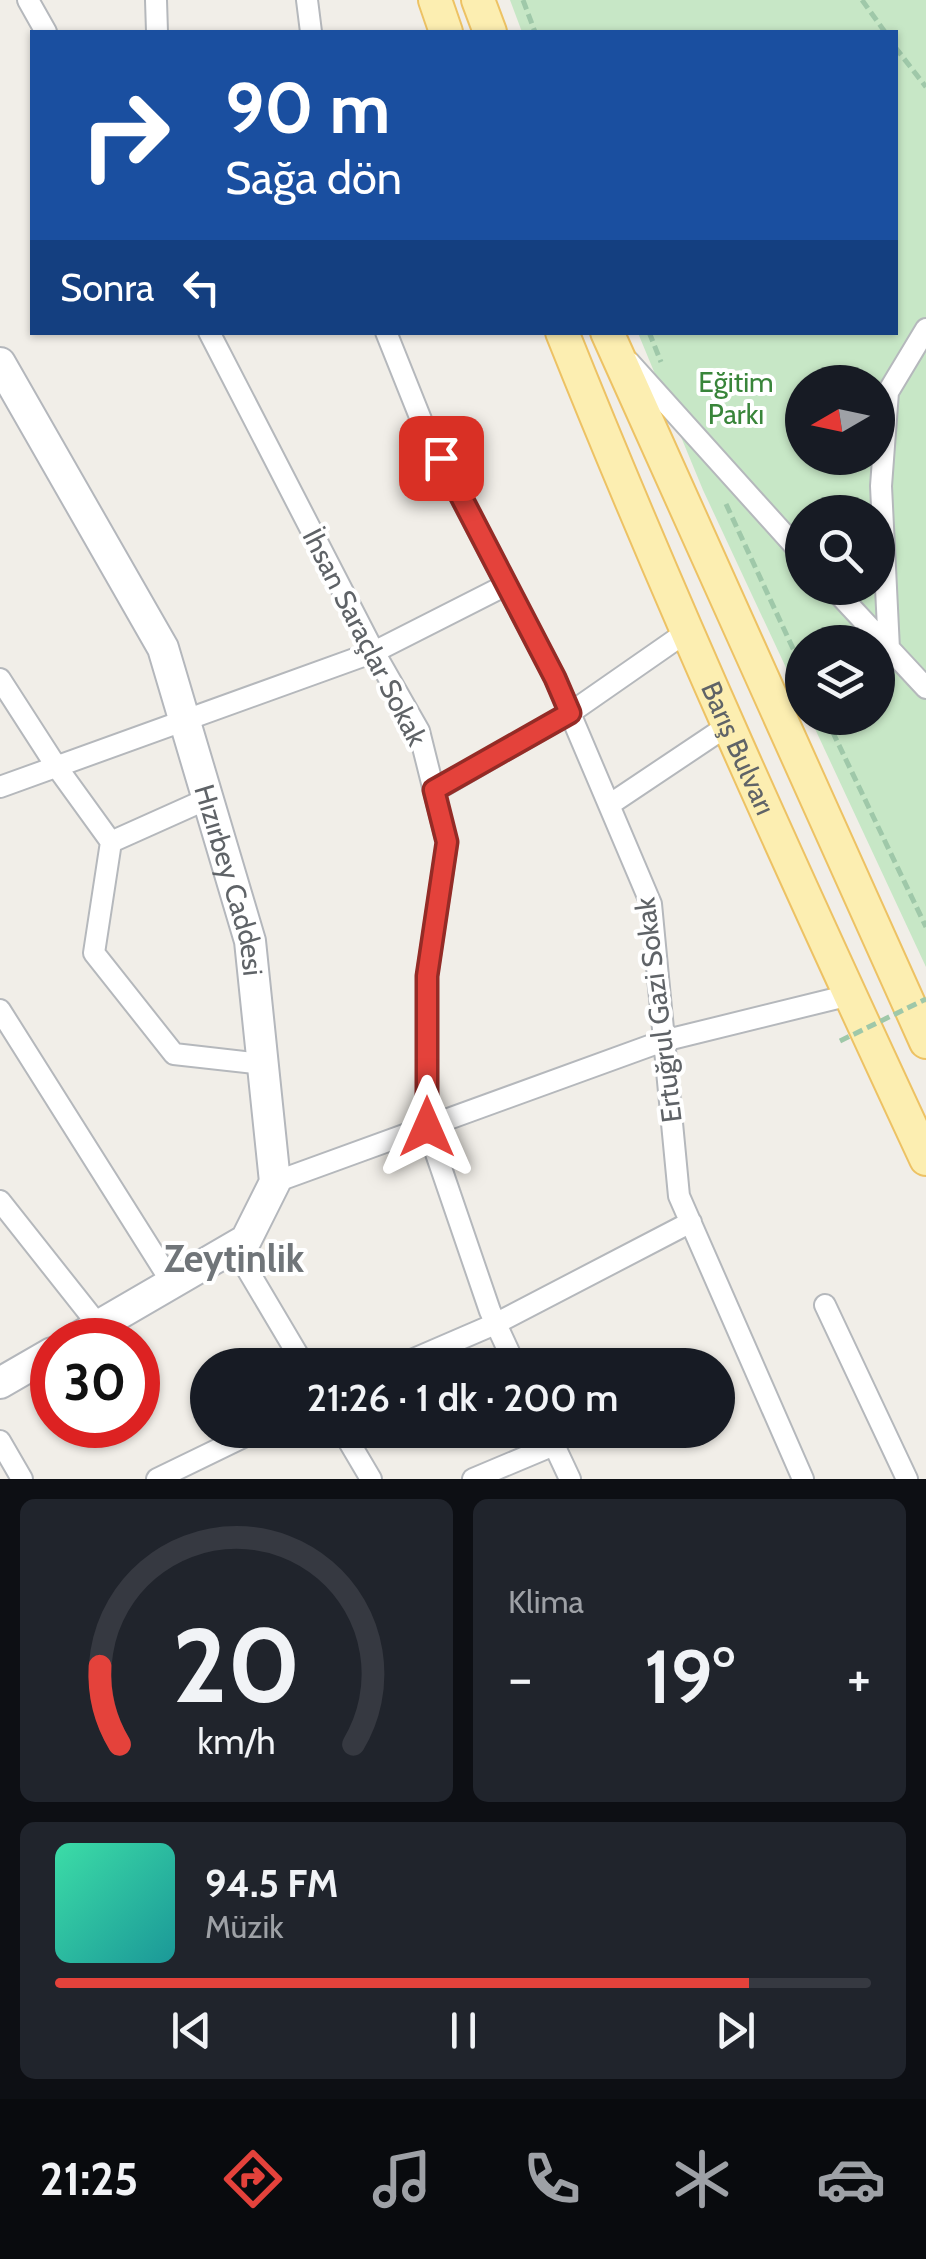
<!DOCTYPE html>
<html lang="tr">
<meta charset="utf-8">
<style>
:root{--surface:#171b24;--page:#20242c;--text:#f1f3f6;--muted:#9ea1a6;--line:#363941;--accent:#e4423b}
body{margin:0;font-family:Cabin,sans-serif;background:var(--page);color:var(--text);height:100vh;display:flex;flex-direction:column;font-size:38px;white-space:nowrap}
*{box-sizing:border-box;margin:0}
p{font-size:32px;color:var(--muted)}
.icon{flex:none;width:55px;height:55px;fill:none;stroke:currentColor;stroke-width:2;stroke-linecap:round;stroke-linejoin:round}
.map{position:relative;height:1479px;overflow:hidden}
.panel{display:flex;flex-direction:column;gap:20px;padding:20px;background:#0d0f14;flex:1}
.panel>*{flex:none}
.banner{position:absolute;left:30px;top:30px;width:868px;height:305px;border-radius:0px;box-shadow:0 2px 8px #0004;background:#1a4fa0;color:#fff;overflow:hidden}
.needle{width:65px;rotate:261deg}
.tools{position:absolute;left:785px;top:365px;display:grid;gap:20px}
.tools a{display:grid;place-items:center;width:110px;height:110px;border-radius:50%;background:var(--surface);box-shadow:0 2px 8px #0004;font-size:50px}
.speed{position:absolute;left:30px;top:1318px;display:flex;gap:20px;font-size:50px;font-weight:700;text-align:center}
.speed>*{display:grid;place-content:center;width:130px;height:130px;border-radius:50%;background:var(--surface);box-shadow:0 2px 8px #0004;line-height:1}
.speed .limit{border:15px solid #d22;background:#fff;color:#111}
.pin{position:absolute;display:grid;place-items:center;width:85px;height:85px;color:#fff;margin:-42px;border-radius:20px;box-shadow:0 5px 15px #0006}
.me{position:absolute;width:110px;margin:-55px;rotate:0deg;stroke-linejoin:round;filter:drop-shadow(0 0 8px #0008)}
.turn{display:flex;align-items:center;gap:35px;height:210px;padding:0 30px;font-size:45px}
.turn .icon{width:130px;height:130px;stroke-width:2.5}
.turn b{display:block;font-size:70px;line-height:85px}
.then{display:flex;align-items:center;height:95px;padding:0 30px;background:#0003;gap:20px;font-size:38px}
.big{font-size:75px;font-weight:600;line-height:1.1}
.panel .widget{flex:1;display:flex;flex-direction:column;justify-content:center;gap:15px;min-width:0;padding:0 35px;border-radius:15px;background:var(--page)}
.panel .dial{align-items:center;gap:0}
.dial svg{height:260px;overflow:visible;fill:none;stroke:var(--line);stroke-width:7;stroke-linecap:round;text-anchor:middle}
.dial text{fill:var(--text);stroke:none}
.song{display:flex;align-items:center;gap:30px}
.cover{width:120px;height:120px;border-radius:15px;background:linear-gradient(135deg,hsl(160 70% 55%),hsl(180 70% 35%))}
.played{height:10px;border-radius:5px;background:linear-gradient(90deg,var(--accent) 85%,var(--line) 85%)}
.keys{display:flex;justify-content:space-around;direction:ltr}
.heat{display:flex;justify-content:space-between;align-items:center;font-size:55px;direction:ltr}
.panel .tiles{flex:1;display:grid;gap:20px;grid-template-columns:1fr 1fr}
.widget:last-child{grid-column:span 2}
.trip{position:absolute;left:190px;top:1348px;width:545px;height:100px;border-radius:50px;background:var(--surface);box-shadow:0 2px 8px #0004;font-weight:600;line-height:100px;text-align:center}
.menu{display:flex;height:160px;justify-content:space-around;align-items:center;background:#090b0e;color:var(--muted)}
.menu .icon{width:70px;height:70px}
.menu .selected{color:var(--accent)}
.menu b{font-size:45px;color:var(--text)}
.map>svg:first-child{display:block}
.green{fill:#c7e7c6;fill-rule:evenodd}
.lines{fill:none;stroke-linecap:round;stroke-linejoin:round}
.street-casing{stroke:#b5b8bc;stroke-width:24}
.secondary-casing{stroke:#b4b7bc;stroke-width:34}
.primary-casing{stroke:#edc264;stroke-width:36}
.path{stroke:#9fc8a9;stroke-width:5;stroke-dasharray:10 5;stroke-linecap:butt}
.street{stroke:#fff;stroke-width:20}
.secondary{stroke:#fff;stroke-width:30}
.primary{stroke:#fceeb1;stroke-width:32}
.path-bridge{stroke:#9fc8a9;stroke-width:5;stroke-dasharray:10 5;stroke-linecap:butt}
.route-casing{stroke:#942b26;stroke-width:25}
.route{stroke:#e4423b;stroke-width:18}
.labels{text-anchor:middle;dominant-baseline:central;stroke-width:8;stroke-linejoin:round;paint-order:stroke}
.park-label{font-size:28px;fill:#39853a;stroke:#fff}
.street-label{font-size:28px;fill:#5f6367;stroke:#fff}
.district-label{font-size:38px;font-weight:bold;fill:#707579;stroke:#fff}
</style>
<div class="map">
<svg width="926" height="1479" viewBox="0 0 926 1479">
<rect width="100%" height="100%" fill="#f1eee8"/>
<path class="green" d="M510,0H926V967L810,718H878V642H802V702L703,490L638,333L895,332V32H522ZM802,382H878V458H802ZM802,512H878V588H802Z"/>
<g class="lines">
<defs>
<path id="street" d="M28,0L46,32
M156,0L157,32
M307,0L311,32
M209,332L374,652L419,731L447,843L427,976V1127L490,1311L515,1365
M386,332L424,427L555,678L651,904L679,1196L803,1479
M629,362L802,554
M833,588L926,688
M889,649L881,486L888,392L926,329
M0,679L56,766L111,842
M0,787L374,652L506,585
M434,791L570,713L685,633
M207,799L111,842L94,953L174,1054L263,1064
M609,805L730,724
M0,1010L172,1283
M275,1182L663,1041L850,995
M0,1201L99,1326
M234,1247L304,1365
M825,1305L907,1479
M400,1365L495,1324L691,1222
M342,1430L371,1479
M547,1430L570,1479
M0,1441L22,1479
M157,1479L258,1430
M473,1479L554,1445"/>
<g id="secondary">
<path id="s1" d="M0,363L163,648L250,941L275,1182L246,1240L74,1340"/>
<path d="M0,1383L52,1353"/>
</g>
<g id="primary">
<path d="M435,0L446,32"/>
<path d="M478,0L490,32"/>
<path id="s2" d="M562,332C674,612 799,886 926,1159"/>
<path d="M607,332L926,1042"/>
</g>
</defs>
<use href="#street" class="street-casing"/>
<use href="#secondary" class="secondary-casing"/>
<use href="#primary" class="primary-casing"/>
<path class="path" d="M523,0L535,32
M862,0L885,32
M895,47L926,87
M649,332L661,362
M726,504L802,668
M826,718L926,927"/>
<use href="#street" class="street"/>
<use href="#secondary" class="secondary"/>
<use href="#primary" class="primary"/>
<path class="path-bridge" d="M840,1041L926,999"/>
</g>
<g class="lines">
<defs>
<path id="route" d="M427,1127V976L447,842L434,790L570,713L555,678L441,458"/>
</defs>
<use href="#route" class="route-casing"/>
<use href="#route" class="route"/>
</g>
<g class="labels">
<g class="park-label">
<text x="736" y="382">Eğitim<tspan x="736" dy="32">Parkı</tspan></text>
</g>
<g class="street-label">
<text transform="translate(365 637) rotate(63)">İhsan Saraçlar Sokak</text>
<text stroke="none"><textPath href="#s2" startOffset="452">Barış Bulvarı</textPath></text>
<text stroke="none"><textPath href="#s1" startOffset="570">Hızırbey Caddesi</textPath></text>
<text transform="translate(658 1010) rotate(-97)">Ertuğrul Gazi Sokak</text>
</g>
<g class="district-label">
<text x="234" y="1258">Zeytinlik</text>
</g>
</g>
</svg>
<div class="tools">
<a><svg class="needle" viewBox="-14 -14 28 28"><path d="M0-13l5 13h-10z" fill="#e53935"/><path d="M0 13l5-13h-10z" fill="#9ea1a6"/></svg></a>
<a><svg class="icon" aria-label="search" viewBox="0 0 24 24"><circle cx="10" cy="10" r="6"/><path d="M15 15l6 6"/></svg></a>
<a><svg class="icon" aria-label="layers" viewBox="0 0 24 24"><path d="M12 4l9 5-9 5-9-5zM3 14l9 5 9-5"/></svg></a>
</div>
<div class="speed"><div class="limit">30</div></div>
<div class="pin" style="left:441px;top:458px;background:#d93025"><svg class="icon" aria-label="arrive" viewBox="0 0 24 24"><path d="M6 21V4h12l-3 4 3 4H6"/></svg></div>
<svg class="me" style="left:427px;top:1127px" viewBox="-20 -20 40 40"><path d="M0-17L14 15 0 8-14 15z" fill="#e4423b" stroke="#fff" stroke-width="4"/></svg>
<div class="trip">21:26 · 1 dk · 200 m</div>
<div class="banner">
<div class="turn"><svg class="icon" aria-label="right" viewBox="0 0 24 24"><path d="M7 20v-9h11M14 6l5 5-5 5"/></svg><div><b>90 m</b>Sağa dön</div></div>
<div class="then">Sonra<svg class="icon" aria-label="left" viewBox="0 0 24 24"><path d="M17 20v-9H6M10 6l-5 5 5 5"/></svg></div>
</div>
</div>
<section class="panel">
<div class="tiles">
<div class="widget dial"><svg viewBox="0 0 100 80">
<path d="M14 69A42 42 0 1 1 86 69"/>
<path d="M14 69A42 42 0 0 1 8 45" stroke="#e4423b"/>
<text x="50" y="56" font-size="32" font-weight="700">20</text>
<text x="50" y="72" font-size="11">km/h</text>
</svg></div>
<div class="widget"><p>Klima</p>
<div class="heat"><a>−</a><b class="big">19°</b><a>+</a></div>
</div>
<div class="widget">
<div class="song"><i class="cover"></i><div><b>94.5 FM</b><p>Müzik</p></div></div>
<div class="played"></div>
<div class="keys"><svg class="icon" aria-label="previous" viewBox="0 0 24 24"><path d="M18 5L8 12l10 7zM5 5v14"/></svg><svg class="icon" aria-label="pause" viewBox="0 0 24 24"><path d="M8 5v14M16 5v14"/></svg><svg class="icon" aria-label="next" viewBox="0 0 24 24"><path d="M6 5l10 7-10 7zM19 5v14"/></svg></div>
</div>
</div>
</section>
<nav class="menu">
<b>21:25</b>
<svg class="icon selected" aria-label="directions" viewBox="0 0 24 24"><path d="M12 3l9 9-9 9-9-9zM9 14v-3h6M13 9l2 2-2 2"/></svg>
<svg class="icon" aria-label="music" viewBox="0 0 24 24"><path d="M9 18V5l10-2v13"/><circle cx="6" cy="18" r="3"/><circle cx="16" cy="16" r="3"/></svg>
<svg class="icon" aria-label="phone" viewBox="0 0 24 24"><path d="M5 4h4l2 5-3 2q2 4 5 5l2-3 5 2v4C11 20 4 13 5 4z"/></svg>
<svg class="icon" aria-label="climate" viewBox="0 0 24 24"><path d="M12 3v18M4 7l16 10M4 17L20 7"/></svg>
<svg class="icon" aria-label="car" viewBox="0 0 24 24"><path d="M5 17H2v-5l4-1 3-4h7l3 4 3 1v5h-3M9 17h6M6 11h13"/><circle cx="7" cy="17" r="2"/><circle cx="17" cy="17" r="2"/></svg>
</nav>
